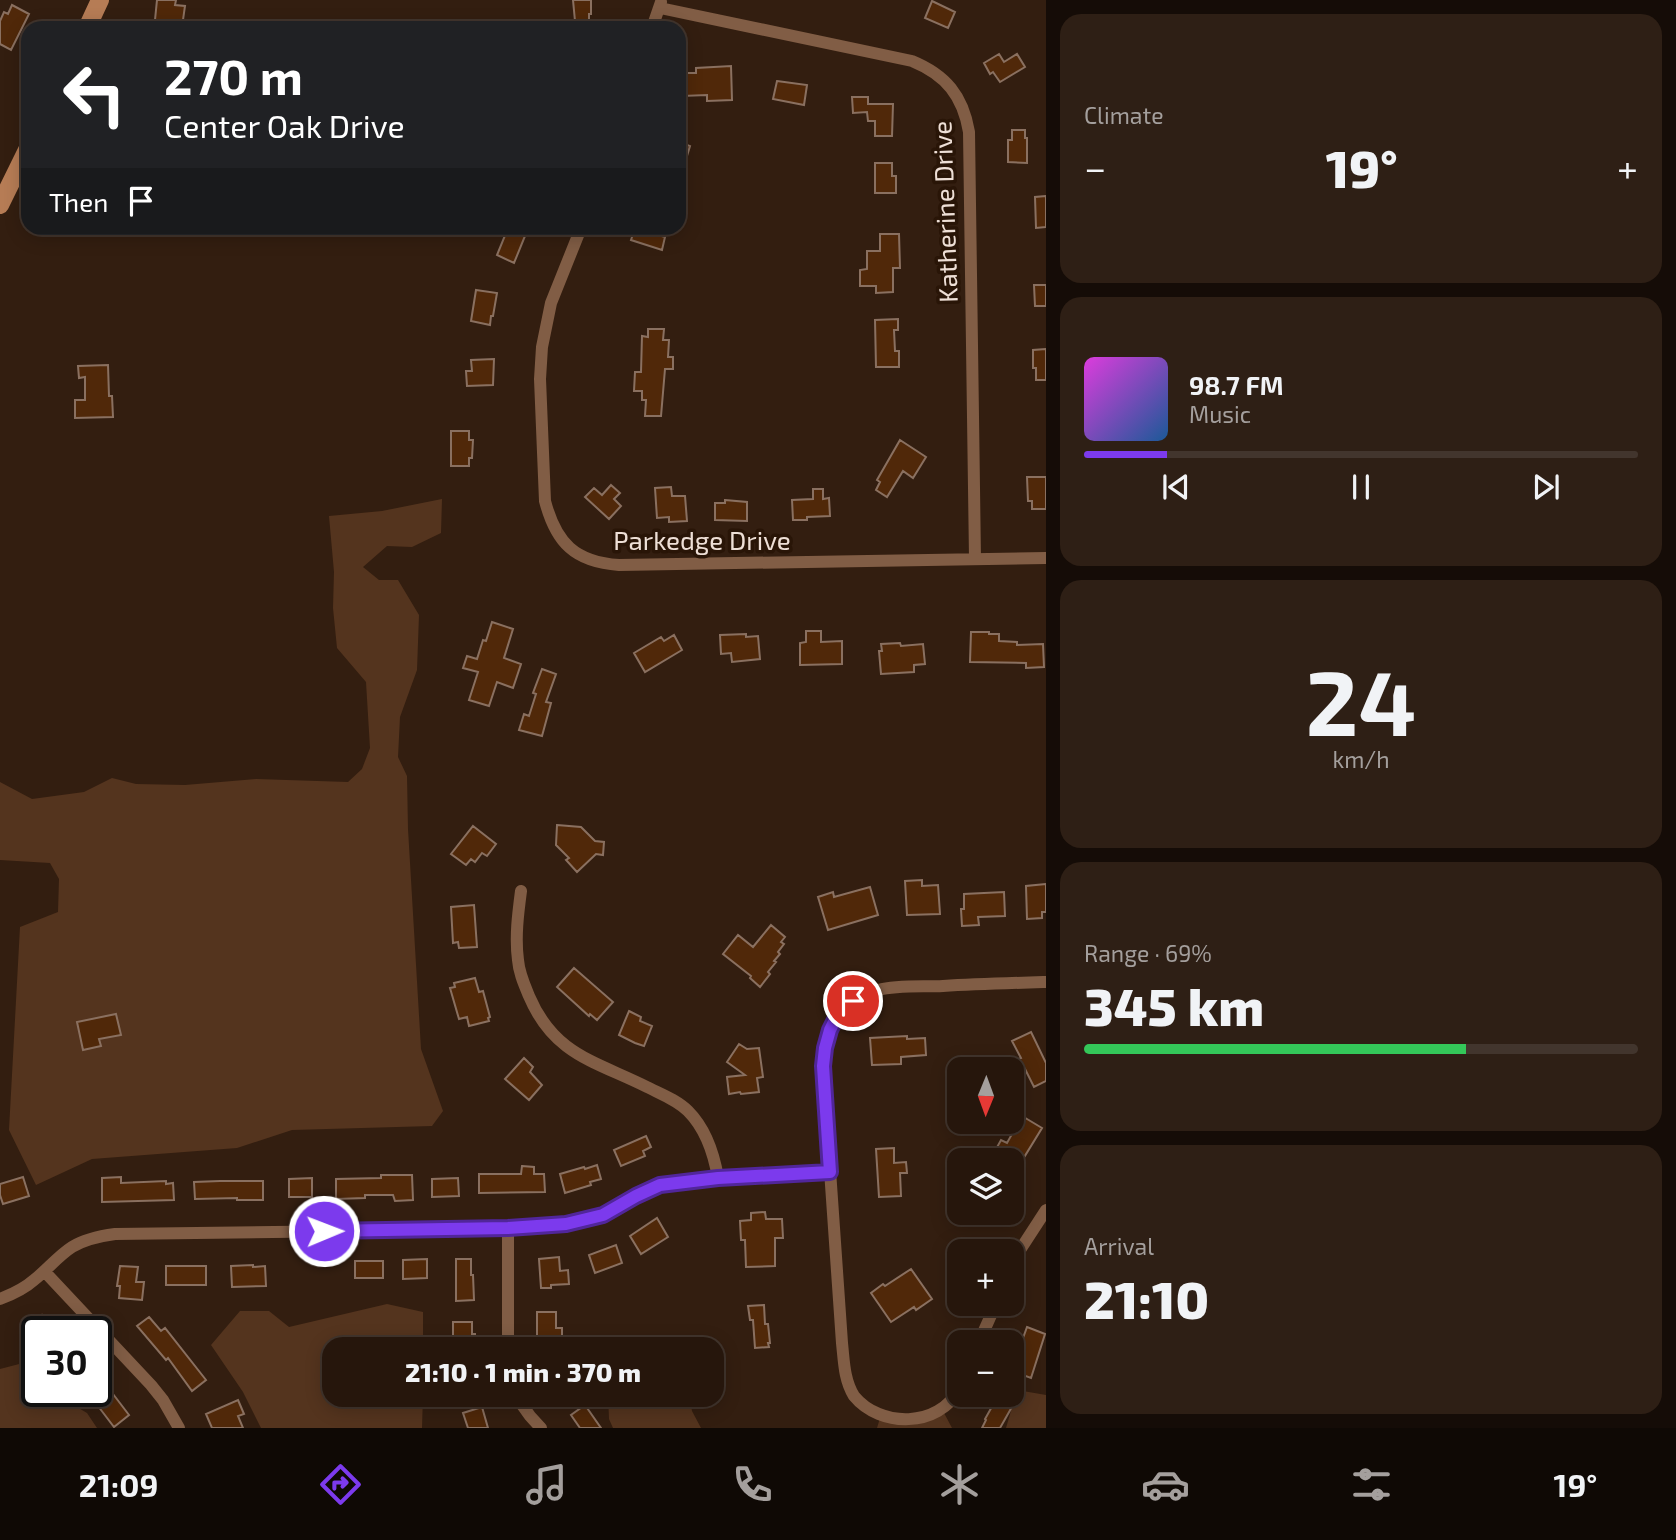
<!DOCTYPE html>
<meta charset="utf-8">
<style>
:root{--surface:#26160c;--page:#2e1f15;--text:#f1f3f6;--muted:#a49f9d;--line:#42352d;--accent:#7c3aed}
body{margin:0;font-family:"Exo 2",sans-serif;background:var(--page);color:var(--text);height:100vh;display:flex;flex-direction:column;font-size:26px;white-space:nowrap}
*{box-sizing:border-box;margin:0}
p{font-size:23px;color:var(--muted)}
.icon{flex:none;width:38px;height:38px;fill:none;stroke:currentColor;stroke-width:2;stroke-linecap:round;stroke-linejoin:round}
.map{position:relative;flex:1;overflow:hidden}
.details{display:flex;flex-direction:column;gap:14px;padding:14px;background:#150c07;width:630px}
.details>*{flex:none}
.guide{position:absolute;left:21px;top:21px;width:665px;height:214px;border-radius:21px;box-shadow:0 4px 18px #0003,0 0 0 2px var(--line);background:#202124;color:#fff;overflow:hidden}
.needle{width:46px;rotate:181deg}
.controls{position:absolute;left:947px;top:1057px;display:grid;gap:14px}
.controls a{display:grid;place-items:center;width:77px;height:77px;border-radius:14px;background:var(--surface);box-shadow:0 4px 18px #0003,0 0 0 2px var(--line);font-size:35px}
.speed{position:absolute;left:21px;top:1316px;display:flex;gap:14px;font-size:35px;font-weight:700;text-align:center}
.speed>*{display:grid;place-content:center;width:91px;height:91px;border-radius:50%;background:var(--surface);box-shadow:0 4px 18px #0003,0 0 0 2px var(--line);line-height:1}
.speed .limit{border:4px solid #111;border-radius:10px;background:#fff;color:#111}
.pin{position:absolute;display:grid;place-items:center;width:60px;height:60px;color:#fff;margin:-30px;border:4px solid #fff;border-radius:50%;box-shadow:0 2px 7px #0007}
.me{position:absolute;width:77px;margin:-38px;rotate:89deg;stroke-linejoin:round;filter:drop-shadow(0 0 5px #0008)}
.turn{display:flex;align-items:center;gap:24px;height:147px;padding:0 28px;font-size:32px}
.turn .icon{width:91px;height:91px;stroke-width:2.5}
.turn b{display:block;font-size:49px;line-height:60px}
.then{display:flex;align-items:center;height:66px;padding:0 28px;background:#0003;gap:14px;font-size:26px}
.big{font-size:52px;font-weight:800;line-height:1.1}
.details .card{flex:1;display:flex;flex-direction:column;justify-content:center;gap:10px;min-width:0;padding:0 24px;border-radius:21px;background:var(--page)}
.details .dial{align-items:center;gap:0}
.dial b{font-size:91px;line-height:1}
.song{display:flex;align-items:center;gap:21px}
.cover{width:84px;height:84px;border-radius:10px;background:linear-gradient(135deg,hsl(300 70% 55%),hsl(210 70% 35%))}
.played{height:7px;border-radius:4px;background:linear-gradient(90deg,var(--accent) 15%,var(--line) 15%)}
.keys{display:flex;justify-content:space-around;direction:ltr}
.heat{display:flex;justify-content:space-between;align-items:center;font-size:38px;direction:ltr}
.charge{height:10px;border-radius:5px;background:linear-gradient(90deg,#34c759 69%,var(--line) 0)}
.trip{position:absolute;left:322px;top:1337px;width:402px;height:70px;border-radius:21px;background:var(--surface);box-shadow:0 4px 18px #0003,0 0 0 2px var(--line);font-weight:800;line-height:70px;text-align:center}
.tabs{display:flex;height:112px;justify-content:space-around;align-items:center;background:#0f0905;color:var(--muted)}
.tabs .icon{width:49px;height:49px}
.tabs .selected{color:var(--accent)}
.tabs b{font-size:32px;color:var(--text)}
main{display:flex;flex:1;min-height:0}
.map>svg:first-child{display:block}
.green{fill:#54341e}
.building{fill:#502809;stroke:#8a7060;stroke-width:2}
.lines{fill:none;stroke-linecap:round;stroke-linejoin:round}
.street{stroke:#815d45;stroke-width:12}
.secondary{stroke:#b67c55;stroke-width:18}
.route-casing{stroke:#51269a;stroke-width:18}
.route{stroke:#7c3aed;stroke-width:12}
.labels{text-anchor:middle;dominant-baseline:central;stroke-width:7;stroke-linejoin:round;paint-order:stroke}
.street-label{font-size:26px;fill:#eedfd6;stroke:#291507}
</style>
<main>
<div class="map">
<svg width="1046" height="1428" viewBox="0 0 1046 1428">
<rect width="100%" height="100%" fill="#331e10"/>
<path class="green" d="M442,499L441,533L412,547L387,546L363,567L379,580H398L419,615L417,670L400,717L398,757L407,776L408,829L421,1049L443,1111L432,1126L292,1130L237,1148L92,1159L36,1185L9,1130L20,927L58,912L59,879L50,863L0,860V782L32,799L84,792L112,778L136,784L185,785L256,779L348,782L362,769L370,748L366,682L337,648L333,608L334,572L329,516L382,511Z
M387,1304L423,1312V1349H334V1395H423L422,1428H261L243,1392L211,1345L240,1311H269L289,1327Z
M23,1363L37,1379V1391H50L87,1413L97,1428H0V1369Z
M1017,1390L1046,1395V1428H1006Z
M608,1395H689L692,1411L701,1428H613L609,1419Z
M943,1411L952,1428H877L880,1418Z"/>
<path class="building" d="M157,0H176L175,5L185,6L182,27L174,26V28H157L158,20H155Z
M573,0H591V14H589V21H575Z
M932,1L955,12L948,28L925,18Z
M12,5L29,14L11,50L0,44V21L4,12L8,14Z
M999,54L1004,62L1017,54L1025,67L1000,82L993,72L990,74L984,63Z
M731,66L732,100L707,101V95L682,96V73H696V68Z
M777,81L807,85L804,105L773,99Z
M852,97H868V104H893L892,136H875V121H868L867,112L853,113Z
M1012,130H1025V138H1027V163L1008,162V140H1012Z
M679,142L690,146L687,156L679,153Z
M875,163H892V176H896V193H875Z
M1046,196V227L1036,228L1035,197Z
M508,228L525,236L514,263L497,255Z
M635,228H657L655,234L665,237L662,250L631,240Z
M880,234H899L900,268H893V292L876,293V286H860V270L867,269V251H880Z
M1034,285H1046V306H1035Z
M476,290L497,293L493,316H491L490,325L471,321Z
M898,319V330H894L895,351H899V367H876L875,320Z
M648,329H664L663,340H669L668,357H673V369H665L661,416H645L646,400H642V391H634L635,372H641L642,336L648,337Z
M1046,349V380H1036V368H1033V350Z
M494,359L493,385L467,386L466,371H472L471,360Z
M108,365L109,396H112L113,417L75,418V400H85V377L79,378L78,366Z
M451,431H469V440H473L472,458H469V466H451Z
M900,440L926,457L913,478L903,471L887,497L876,490L880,482L877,480Z
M1027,477H1046V509H1032V501H1028Z
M611,485L620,493L614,499L621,506L609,519L585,497L594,488L602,495Z
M671,487L672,496H685L687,521L669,522V517L657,518L655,488Z
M813,489H823V499L829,498L830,516L807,517V520H793L792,500L813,499Z
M725,500L747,502V521L715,520V503H725Z
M492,622L513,629L504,658L521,664L513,688L497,682L489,706L469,700L478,672L463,668L467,656L477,659L483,640L486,641Z
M806,631H821V642L842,641V664L800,665V643L806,642Z
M971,632H989V634H999V641L1017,642V645L1043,644L1044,667L1026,668V663L970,662Z
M746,634V637L758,636L760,659L732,662L731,653L721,654L720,635Z
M674,635L682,650L645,672L634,653L661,637L664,641Z
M900,643L901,646L923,644L925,664L914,665V672L881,674L879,651H882L881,644Z
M542,669L556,674L546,702L551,703L542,736L519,730L524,714L529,716L536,694L533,693Z
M557,825L581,827L595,841L604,842L603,855L596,854L577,872L566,860L569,858L556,845Z
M473,826L496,844L487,856L482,853L475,862L471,859L466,865L451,854Z
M922,880V886L938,885L940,914L907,915L905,881Z
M1046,884V912H1042V918L1027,919L1026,886Z
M870,887L878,915L828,930L818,897L833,892L834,897Z
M1004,892L1005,916L978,917L979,925L962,926L961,909H964V894Z
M474,905L477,947L459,948L458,942L453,943L451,907Z
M771,925L785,937L781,942L784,944L778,952L780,954L774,961L776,962L768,972L770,974L760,987L750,978L751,976L723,954L738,935L753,947Z
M574,968L613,1002L597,1020L590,1014L589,1016L557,987Z
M475,978L479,992L483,991L490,1017L488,1018L489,1021L469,1026L467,1017L459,1019L450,988L455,987L454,983Z
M629,1011L641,1017L640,1021L652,1026L644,1046L635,1043L619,1035Z
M116,1014L121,1035L99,1039L101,1046L83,1050L77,1022Z
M1031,1032L1046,1063V1081L1034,1087L1025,1069L1018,1073L1012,1062L1021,1058L1012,1041Z
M907,1036V1039L925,1038L926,1055L901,1057V1064L872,1065L870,1038Z
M739,1044L747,1049L759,1048L763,1077L757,1078L759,1092L741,1094L740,1092L729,1094L727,1077L745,1075L727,1062Z
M524,1058L533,1067L530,1072L542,1085L529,1100L505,1079Z
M1022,1116L1042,1128L1012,1177V1160H990L1001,1140L1007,1143Z
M646,1136L651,1147L643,1151L645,1156L621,1166L614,1150Z
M894,1148V1163L906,1162L907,1173H900L901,1196L879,1197L876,1149Z
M597,1165L601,1179L590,1182L591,1185L565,1193L560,1174L584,1167L585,1169Z
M522,1166L534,1167V1174H544L545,1192L479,1193V1174H521Z
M381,1175H412L413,1200L395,1201L393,1195H365V1198L336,1199V1179L381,1178Z
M23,1177L29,1196L3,1204L0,1195V1184Z
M121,1177V1183L166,1181V1184L173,1183L174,1200L102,1202V1178Z
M312,1178V1197H289V1179Z
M458,1178L459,1196L432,1197V1179Z
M220,1181H263V1200H237V1198L195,1199L194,1182Z
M765,1212L766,1219H782L783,1238H775V1266L746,1267L745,1240H741L740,1221L751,1220V1213Z
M657,1218L668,1237L641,1254L630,1236Z
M616,1245L622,1263L595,1273L589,1255Z
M559,1257L560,1271L568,1270L569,1284L551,1285V1288H541L539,1259Z
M427,1259V1278L403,1279V1260Z
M456,1259H471V1275H473L474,1300L456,1301Z
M355,1261H383V1278H355Z
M253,1265V1267L265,1266L266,1286L232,1287L231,1266Z
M120,1266L138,1267L136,1282H144L142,1300L119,1298L120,1286H117Z
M166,1266H206V1285H166Z
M911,1269L932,1299L916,1310L914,1307L891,1322L871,1293L883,1284L885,1286Z
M764,1305L765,1324H768L770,1343H768L769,1347L755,1348L753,1320H750L748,1306Z
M537,1312H556V1328H562V1340H537Z
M42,1315L57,1332H24Z
M149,1317L161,1331L165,1328L206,1380L192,1391L168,1358L166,1360L137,1326Z
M453,1322H472V1334H475V1349H459L458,1342L453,1343Z
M1027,1327L1045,1334L1031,1378L1012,1371V1349L1018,1352Z
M113,1394L129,1415L114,1427L98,1406Z
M998,1396L1013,1405L1000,1428H982L986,1420L985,1419Z
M238,1400L244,1414L238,1416L243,1428H212L206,1414Z
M585,1405L601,1428H580L571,1415Z
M482,1407L488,1428H468L463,1413Z"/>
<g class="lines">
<path class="street" d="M660,8L912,61C946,75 963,96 969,132L975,559
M652,28L661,2
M581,228L551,303L542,347L540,379L545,501C556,543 575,562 619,565L1046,558
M521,891C518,914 515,937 518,960C519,973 524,984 529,996C554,1055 595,1061 647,1087C661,1094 677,1100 688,1111C706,1129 714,1154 718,1178
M508,1229V1349
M1012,1268L1020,1250L1046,1210
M44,1271L151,1385L163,1400L179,1428
M0,1299C13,1294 24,1289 34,1280C47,1270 58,1256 72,1247C85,1239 100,1236 115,1234L508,1229L566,1224L592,1219L603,1215L636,1196L660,1185L718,1178L830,1173
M979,1342L996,1304
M959,1389C939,1428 880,1428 854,1396C844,1380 844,1361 842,1343L824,1084C822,1042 831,1001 878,990C898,985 922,987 943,986C977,984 1012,983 1046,982
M515,1395L530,1416L541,1428"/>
<path class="secondary" d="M87,28L100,0
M0,205L28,148"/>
</g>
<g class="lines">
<defs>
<path id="route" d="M324,1231L508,1228L566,1224L603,1215L636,1196L660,1185L718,1178L830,1172L823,1066L825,1048L830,1030L835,1020L853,1001"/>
</defs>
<use href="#route" class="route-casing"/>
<use href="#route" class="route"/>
</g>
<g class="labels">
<g class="street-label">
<text transform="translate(944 212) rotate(-92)">Katherine Drive</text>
<text x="702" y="539">Parkedge Drive</text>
</g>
</g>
</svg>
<div class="controls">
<a><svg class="needle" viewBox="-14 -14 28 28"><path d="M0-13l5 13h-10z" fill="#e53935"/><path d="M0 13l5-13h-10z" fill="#a49f9d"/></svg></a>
<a><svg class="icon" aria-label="layers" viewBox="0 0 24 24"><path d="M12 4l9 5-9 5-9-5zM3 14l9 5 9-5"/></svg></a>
<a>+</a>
<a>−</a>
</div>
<div class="speed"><div class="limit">30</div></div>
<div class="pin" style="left:853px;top:1001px;background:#d93025"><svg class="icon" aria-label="arrive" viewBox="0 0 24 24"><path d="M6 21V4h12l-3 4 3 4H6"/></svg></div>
<svg class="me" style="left:324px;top:1231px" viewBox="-20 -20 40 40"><circle r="17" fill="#7c3aed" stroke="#fff" stroke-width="3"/><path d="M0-11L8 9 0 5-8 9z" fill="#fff"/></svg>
<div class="trip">21:10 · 1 min · 370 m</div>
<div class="guide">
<div class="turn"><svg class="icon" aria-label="left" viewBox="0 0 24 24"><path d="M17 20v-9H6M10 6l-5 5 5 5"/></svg><div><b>270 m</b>Center Oak Drive</div></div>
<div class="then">Then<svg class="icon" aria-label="arrive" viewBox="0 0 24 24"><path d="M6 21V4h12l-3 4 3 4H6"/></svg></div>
</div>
</div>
<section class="details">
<div class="card"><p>Climate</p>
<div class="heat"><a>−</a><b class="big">19°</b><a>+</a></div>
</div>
<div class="card">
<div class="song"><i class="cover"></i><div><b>98.7 FM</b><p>Music</p></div></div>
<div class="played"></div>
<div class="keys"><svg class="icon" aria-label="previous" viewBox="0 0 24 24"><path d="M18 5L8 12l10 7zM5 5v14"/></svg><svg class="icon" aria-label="pause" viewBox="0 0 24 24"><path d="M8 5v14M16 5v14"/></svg><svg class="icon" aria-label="next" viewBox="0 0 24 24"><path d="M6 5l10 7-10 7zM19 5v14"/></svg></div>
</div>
<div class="card dial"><b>24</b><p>km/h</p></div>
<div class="card"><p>Range · 69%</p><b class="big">345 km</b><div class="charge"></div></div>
<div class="card"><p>Arrival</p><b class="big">21:10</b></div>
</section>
</main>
<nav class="tabs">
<b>21:09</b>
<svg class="icon selected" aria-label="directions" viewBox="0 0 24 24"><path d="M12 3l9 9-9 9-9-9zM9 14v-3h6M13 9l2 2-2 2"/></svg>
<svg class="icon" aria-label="music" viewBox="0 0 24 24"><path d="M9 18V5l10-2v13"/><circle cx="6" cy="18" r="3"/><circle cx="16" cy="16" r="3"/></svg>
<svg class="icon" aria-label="phone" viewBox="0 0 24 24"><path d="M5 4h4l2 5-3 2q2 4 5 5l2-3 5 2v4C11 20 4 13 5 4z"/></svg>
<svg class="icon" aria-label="climate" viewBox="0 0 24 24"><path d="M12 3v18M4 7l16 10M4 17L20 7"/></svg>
<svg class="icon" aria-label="car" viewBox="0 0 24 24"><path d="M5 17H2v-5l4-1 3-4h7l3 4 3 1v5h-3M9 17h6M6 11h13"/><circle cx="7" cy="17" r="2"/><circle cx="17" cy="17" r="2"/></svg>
<svg class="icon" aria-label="filters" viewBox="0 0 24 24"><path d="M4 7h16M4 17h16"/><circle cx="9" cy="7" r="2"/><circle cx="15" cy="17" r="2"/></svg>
<b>19°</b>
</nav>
